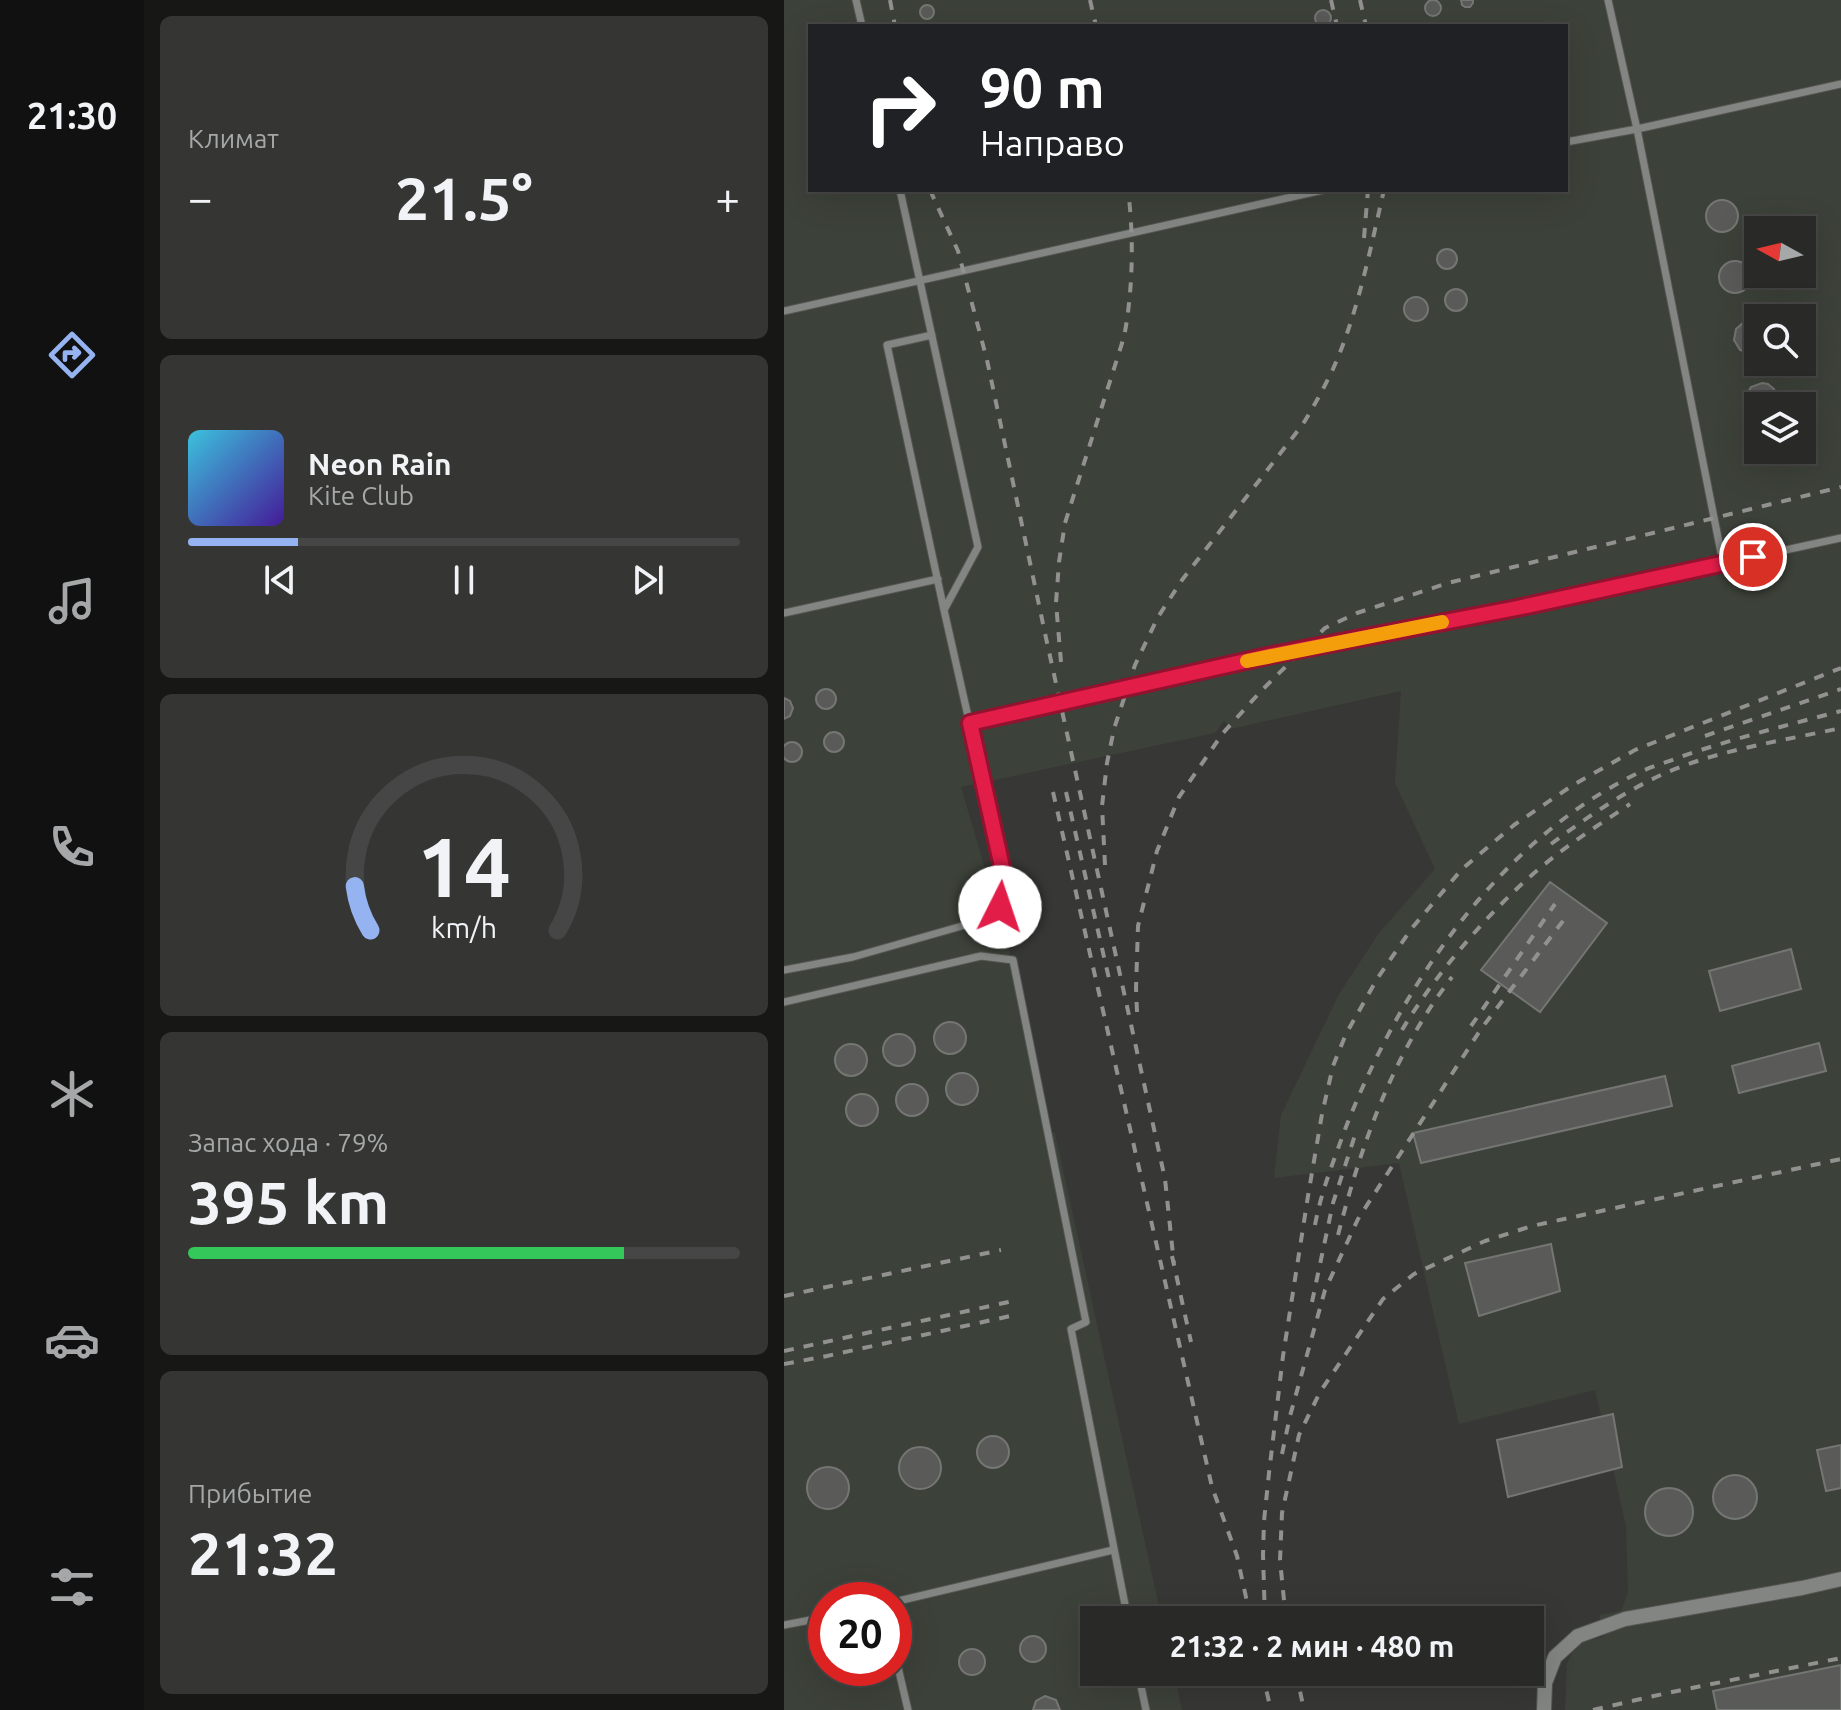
<!DOCTYPE html>
<html lang="ru">
<meta charset="utf-8">
<style>
:root{--surface:#292a28;--page:#353634;--text:#f1f3f6;--muted:#a5a7a8;--line:#454645;--accent:#95b2f1}
body{margin:0;font-family:Ubuntu,sans-serif;background:var(--page);color:var(--text);height:100vh;display:flex;flex-direction:column;font-size:30px;white-space:nowrap}
*{box-sizing:border-box;margin:0}
p{font-size:26px;color:var(--muted)}
.icon{flex:none;width:44px;height:44px;fill:none;stroke:currentColor;stroke-width:2;stroke-linecap:round;stroke-linejoin:round}
.map{position:relative;flex:1;overflow:hidden}
.sheet{display:flex;flex-direction:column;gap:16px;padding:16px;background:#171716;width:640px}
.sheet>*{flex:none}
.guide{position:absolute;left:24px;top:24px;width:760px;height:168px;border-radius:0px;box-shadow:0 8px 32px #0002,0 0 0 2px var(--line);background:#202124;color:#fff;overflow:hidden}
.needle{width:52px;rotate:278deg}
.buttons{position:absolute;left:960px;top:216px;display:grid;gap:16px}
.buttons a{display:grid;place-items:center;width:72px;height:72px;border-radius:0px;background:var(--surface);box-shadow:0 8px 32px #0002,0 0 0 2px var(--line);font-size:40px}
.speed{position:absolute;left:24px;top:1582px;display:flex;gap:16px;font-size:40px;font-weight:700;text-align:center}
.speed>*{display:grid;place-content:center;width:104px;height:104px;border-radius:50%;background:var(--surface);box-shadow:0 8px 32px #0002,0 0 0 2px var(--line);line-height:1}
.speed .limit{border:12px solid #d22;background:#fff;color:#111}
.pin{position:absolute;display:grid;place-items:center;width:68px;height:68px;color:#fff;margin:-34px;border:4px solid #fff;border-radius:50%;box-shadow:0 2px 8px #0007}
.me{position:absolute;width:88px;margin:-44px;rotate:4deg;stroke-linejoin:round;filter:drop-shadow(0 0 6px #0008)}
.turn{display:flex;align-items:center;gap:28px;height:168px;padding:0 40px;font-size:36px}
.turn .icon{width:104px;height:104px;stroke-width:2.5}
.turn b{display:block;font-size:56px;line-height:68px}
.big{font-size:60px;font-weight:600;line-height:1.1}
.sheet .tile{flex:1;display:flex;flex-direction:column;justify-content:center;gap:12px;min-width:0;padding:0 28px;border-radius:12px;background:var(--page)}
.sheet .dial{align-items:center;gap:0}
.dial svg{height:208px;overflow:visible;fill:none;stroke:var(--line);stroke-width:7;stroke-linecap:round;text-anchor:middle}
.dial text{fill:var(--text);stroke:none}
.song{display:flex;align-items:center;gap:24px}
.cover{width:96px;height:96px;border-radius:12px;background:linear-gradient(135deg,hsl(190 70% 55%),hsl(260 70% 35%))}
.played{height:8px;border-radius:4px;background:linear-gradient(90deg,var(--accent) 20%,var(--line) 20%)}
.keys{display:flex;justify-content:space-around;direction:ltr}
.heat{display:flex;justify-content:space-between;align-items:center;font-size:44px;direction:ltr}
.charge{height:12px;border-radius:6px;background:linear-gradient(90deg,#34c759 79%,var(--line) 0)}
.trip{position:absolute;left:296px;top:1606px;width:464px;height:80px;border-radius:0px;background:var(--surface);box-shadow:0 8px 32px #0002,0 0 0 2px var(--line);font-weight:600;line-height:80px;text-align:center}
main{display:flex;flex:1;min-height:0}
.menu{display:flex;flex-direction:column;width:144px;justify-content:space-around;align-items:center;background:#101110;color:var(--muted)}
.menu .icon{width:56px;height:56px}
.menu .selected{color:var(--accent)}
.menu b{font-size:36px;color:var(--text)}
.map>svg:first-child{display:block}
.built{fill:#3c4139;fill-rule:evenodd}
.building{fill:#5a5b59;stroke:#747673;stroke-width:2}
.lines{fill:none;stroke-linecap:round;stroke-linejoin:round}
.lane-casing{stroke:#535552;stroke-width:9}
.street-casing{stroke:#535552;stroke-width:16}
.lane{stroke:#838582;stroke-width:7}
.street{stroke:#838582;stroke-width:14}
.rail{stroke:#919290;stroke-width:4;stroke-dasharray:10 10;stroke-linecap:butt}
.route-casing{stroke:#92132f;stroke-width:20}
.route{stroke:#e11d48;stroke-width:14}
.slow{stroke:#f59e0b;stroke-width:14}
</style>
<main>
<nav class="menu">
<b>21:30</b>
<svg class="icon selected" aria-label="directions" viewBox="0 0 24 24"><path d="M12 3l9 9-9 9-9-9zM9 14v-3h6M13 9l2 2-2 2"/></svg>
<svg class="icon" aria-label="music" viewBox="0 0 24 24"><path d="M9 18V5l10-2v13"/><circle cx="6" cy="18" r="3"/><circle cx="16" cy="16" r="3"/></svg>
<svg class="icon" aria-label="phone" viewBox="0 0 24 24"><path d="M5 4h4l2 5-3 2q2 4 5 5l2-3 5 2v4C11 20 4 13 5 4z"/></svg>
<svg class="icon" aria-label="climate" viewBox="0 0 24 24"><path d="M12 3v18M4 7l16 10M4 17L20 7"/></svg>
<svg class="icon" aria-label="car" viewBox="0 0 24 24"><path d="M5 17H2v-5l4-1 3-4h7l3 4 3 1v5h-3M9 17h6M6 11h13"/><circle cx="7" cy="17" r="2"/><circle cx="17" cy="17" r="2"/></svg>
<svg class="icon" aria-label="filters" viewBox="0 0 24 24"><path d="M4 7h16M4 17h16"/><circle cx="9" cy="7" r="2"/><circle cx="15" cy="17" r="2"/></svg>
</nav>
<section class="sheet">
<div class="tile"><p>Климат</p>
<div class="heat"><a>−</a><b class="big">21.5°</b><a>+</a></div>
</div>
<div class="tile">
<div class="song"><i class="cover"></i><div><b>Neon Rain</b><p>Kite Club</p></div></div>
<div class="played"></div>
<div class="keys"><svg class="icon" aria-label="previous" viewBox="0 0 24 24"><path d="M18 5L8 12l10 7zM5 5v14"/></svg><svg class="icon" aria-label="pause" viewBox="0 0 24 24"><path d="M8 5v14M16 5v14"/></svg><svg class="icon" aria-label="next" viewBox="0 0 24 24"><path d="M6 5l10 7-10 7zM19 5v14"/></svg></div>
</div>
<div class="tile dial"><svg viewBox="0 0 100 80">
<path d="M14 69A42 42 0 1 1 86 69"/>
<path d="M14 69A42 42 0 0 1 8 52" stroke="#95b2f1"/>
<text x="50" y="56" font-size="32" font-weight="700">14</text>
<text x="50" y="72" font-size="11">km/h</text>
</svg></div>
<div class="tile"><p>Запас хода · 79%</p><b class="big">395 km</b><div class="charge"></div></div>
<div class="tile"><p>Прибытие</p><b class="big">21:32</b></div>
</section>
<div class="map">
<svg width="1057" height="1710" viewBox="0 0 1057 1710">
<rect width="100%" height="100%" fill="#373836"/>
<path class="built" d="M0,0H1057V1710H781L783,1664L787,1654L799,1642L820,1637L815,1615L837,1611L844,1592L842,1526L811,1390L675,1424L615,1163L490,1178L497,1115L555,994L595,933L651,869L611,783L617,691L447,729L440,721L431,733L177,787L225,950L266,1132L271,1133L378,1620H310V1672H390L398,1710H0ZM26,26H782V190H26ZM974,230H1018V274H974ZM974,318H1018V362H974ZM974,406H1018V450H974ZM42,1600H110V1668H42Z"/>
<path class="building" d="M641 8a8 8 0 1 1 16 0a8 8 0 1 1-16 0Z
M677,0H689V3L686,7H681L678,5Z
M136 12a7 7 0 1 1 14 0a7 7 0 1 1-14 0Z
M531 18a8 8 0 1 1 16 0a8 8 0 1 1-16 0Z
M922 216a16 16 0 1 1 32 0a16 16 0 1 1-32 0Z
M653 259a10 10 0 1 1 20 0a10 10 0 1 1-20 0Z
M935 277a16 16 0 1 1 32 0a16 16 0 1 1-32 0Z
M661 300a11 11 0 1 1 22 0a11 11 0 1 1-22 0Z
M620 309a12 12 0 1 1 24 0a12 12 0 1 1-24 0Z
M960,322H966L974,324V350L970,352H962L956,350L950,340L952,329Z
M978,383L984,384L990,389L993,401L991,406H974V414L964,407L962,396L967,387Z
M32 699a10 10 0 1 1 20 0a10 10 0 1 1-20 0Z
M0,698L6,701L9,708L6,716L0,719Z
M40 742a10 10 0 1 1 20 0a10 10 0 1 1-20 0Z
M-2 752a10 10 0 1 1 20 0a10 10 0 1 1-20 0Z
M766,882L823,923L756,1012L697,970Z
M1007,949L1017,989L936,1011L925,971Z
M150 1038a16 16 0 1 1 32 0a16 16 0 1 1-32 0Z
M99 1050a16 16 0 1 1 32 0a16 16 0 1 1-32 0Z
M1035,1043L1042,1071L955,1093L948,1066Z
M51 1060a16 16 0 1 1 32 0a16 16 0 1 1-32 0Z
M162 1089a16 16 0 1 1 32 0a16 16 0 1 1-32 0Z
M881,1076L888,1106L637,1163L629,1133Z
M112 1100a16 16 0 1 1 32 0a16 16 0 1 1-32 0Z
M62 1110a16 16 0 1 1 32 0a16 16 0 1 1-32 0Z
M767,1244L776,1291L695,1316L681,1263Z
M829,1414L838,1467L724,1497L713,1440Z
M193 1452a16 16 0 1 1 32 0a16 16 0 1 1-32 0Z
M1057,1445V1488L1042,1491L1033,1450Z
M115 1468a21 21 0 1 1 42 0a21 21 0 1 1-42 0Z
M23 1488a21 21 0 1 1 42 0a21 21 0 1 1-42 0Z
M929 1497a22 22 0 1 1 44 0a22 22 0 1 1-44 0Z
M861 1512a24 24 0 1 1 48 0a24 24 0 1 1-48 0Z
M236 1649a13 13 0 1 1 26 0a13 13 0 1 1-26 0Z
M175 1662a13 13 0 1 1 26 0a13 13 0 1 1-26 0Z
M1057,1665V1710H933L929,1691Z
M261,1696L272,1700L276,1710H249L252,1701Z"/>
<g class="lines">
<defs>
<path id="lane" d="M72,0L78,26
M824,0L853,129L939,563
M782,142L853,129L1057,84
M116,190L194,547L160,610
M0,311L539,190
M0,613L154,579
M186,723L488,655L733,608L1057,538
M0,970L69,957L185,924L216,907L220,876L160,610L103,345L148,335
M0,1002L197,956L229,960L302,1322L287,1329L344,1620
M110,1602L329,1550
M0,1625L42,1617
M110,1650L124,1710
M354,1672L362,1710"/>
<path id="street" d="M760,1710L761,1683L771,1657L794,1636L841,1619L1018,1588L1057,1579"/>
</defs>
<use href="#lane" class="lane-casing"/>
<use href="#street" class="street-casing"/>
<use href="#lane" class="lane"/>
<use href="#street" class="street"/>
<path class="rail" d="M106,0L111,26
M306,0L312,26
M547,0L553,26
M576,0L582,26
M146,190L174,251L203,360L262,638L381,1179L390,1264
M580,238L584,190
M277,662L272,603L275,562L281,523L340,337C349,291 350,236 344,190
M921,736L1057,689
M269,792L428,1487L453,1556L467,1620
M282,792L326,983
M767,844C802,818 838,793 877,775C932,750 998,741 1057,728
M321,865L318,806L323,763L330,729L351,665L374,617L398,580L519,424C530,406 540,388 549,369C574,313 586,250 600,190
M353,1012L352,989L354,926L373,851L395,797L439,733L478,690L541,628L573,613L664,583L1057,487
M687,1026L771,904
M618,1030C654,970 715,899 771,856C795,837 821,821 846,804
M531,1225C537,1192 549,1163 560,1132C615,989 712,842 854,773C868,766 884,762 899,756C951,738 1004,725 1057,711
M554,1235C578,1142 609,1054 668,977
M388,1256L407,1342
M0,1296L217,1250
M528,1302L549,1203L572,1132
M0,1351L229,1301
M0,1364L43,1356L231,1315
M498,1454L506,1416L541,1290L574,1219L697,1029L785,913
M481,1620L479,1555L480,1521L485,1473L499,1356L524,1196L538,1114L549,1066L562,1034L593,979L628,928L678,869L730,825L789,785L851,750L1057,668
M502,1620L496,1560L498,1513L515,1435L536,1392L599,1299L630,1274L701,1241L748,1226L1057,1159
M478,1672L487,1710
M512,1672L520,1710
M809,1710L883,1693L1057,1658"/>
</g>
<g class="lines">
<defs>
<path id="route" d="M216,907L220,876L186,723L488,655L733,608L969,557"/>
</defs>
<use href="#route" class="route-casing"/>
<use href="#route" class="route"/>
<path class="slow" d="M463,661L658,622"/>
</g>
</svg>
<div class="buttons">
<a><svg class="needle" viewBox="-14 -14 28 28"><path d="M0-13l5 13h-10z" fill="#e53935"/><path d="M0 13l5-13h-10z" fill="#a5a7a8"/></svg></a>
<a><svg class="icon" aria-label="search" viewBox="0 0 24 24"><circle cx="10" cy="10" r="6"/><path d="M15 15l6 6"/></svg></a>
<a><svg class="icon" aria-label="layers" viewBox="0 0 24 24"><path d="M12 4l9 5-9 5-9-5zM3 14l9 5 9-5"/></svg></a>
</div>
<div class="speed"><div class="limit">20</div></div>
<div class="pin" style="left:969px;top:557px;background:#d93025"><svg class="icon" aria-label="arrive" viewBox="0 0 24 24"><path d="M6 21V4h12l-3 4 3 4H6"/></svg></div>
<svg class="me" style="left:216px;top:907px" viewBox="-20 -20 40 40"><circle r="19" fill="#fff"/><path d="M0-13L10 11 0 6-10 11z" fill="#e11d48"/></svg>
<div class="trip">21:32 · 2 мин · 480 m</div>
<div class="guide">
<div class="turn"><svg class="icon" aria-label="right" viewBox="0 0 24 24"><path d="M7 20v-9h11M14 6l5 5-5 5"/></svg><div><b>90 m</b>Направо</div></div>
</div>
</div>
</main>
